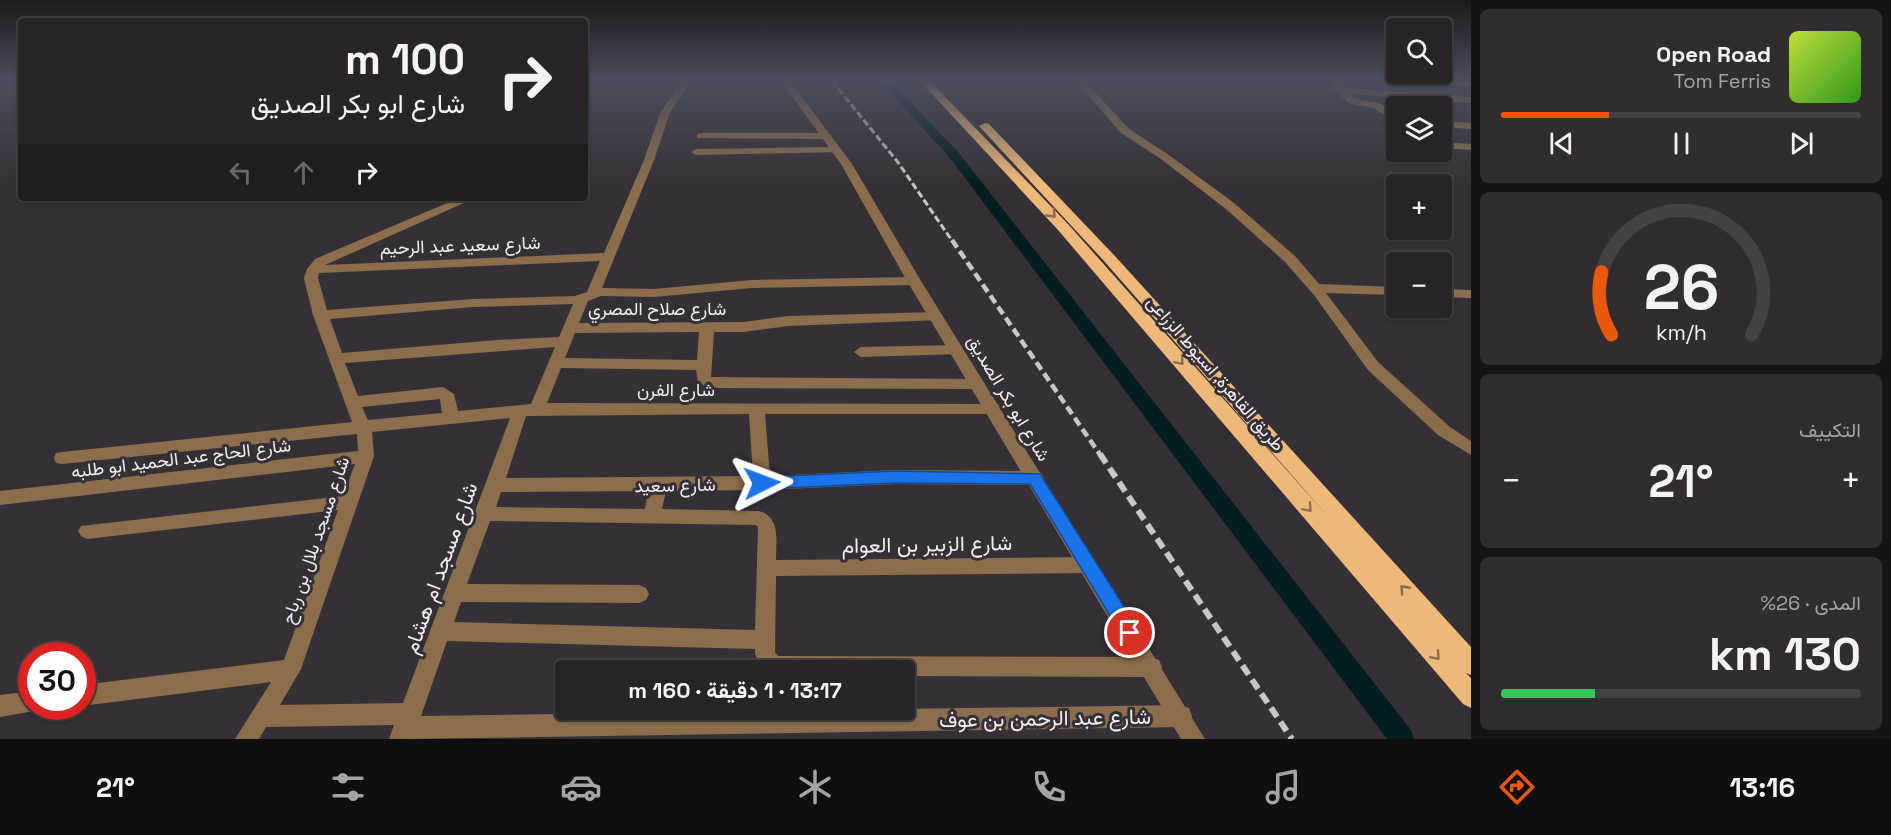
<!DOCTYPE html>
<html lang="ar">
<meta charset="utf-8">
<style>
:root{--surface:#282428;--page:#302c30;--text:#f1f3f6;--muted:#a5a4a8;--line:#444145;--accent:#ea580c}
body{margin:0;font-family:"Space Grotesk",Vazirmatn,sans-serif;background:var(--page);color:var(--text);direction:rtl;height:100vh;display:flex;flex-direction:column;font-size:22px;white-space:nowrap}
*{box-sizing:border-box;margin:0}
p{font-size:20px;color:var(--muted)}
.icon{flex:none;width:33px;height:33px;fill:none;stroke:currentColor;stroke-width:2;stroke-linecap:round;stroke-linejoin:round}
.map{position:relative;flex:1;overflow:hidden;direction:ltr}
.sheet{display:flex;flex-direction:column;gap:9px;padding:9px;background:#161416;width:420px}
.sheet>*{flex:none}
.top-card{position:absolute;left:18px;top:18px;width:570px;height:183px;border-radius:6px;box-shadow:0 2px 4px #0004,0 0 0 2px var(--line);direction:rtl;background:#282428;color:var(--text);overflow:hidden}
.controls{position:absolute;left:1386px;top:18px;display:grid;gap:12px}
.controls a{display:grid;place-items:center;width:66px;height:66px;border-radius:6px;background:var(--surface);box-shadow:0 2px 4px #0004,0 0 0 2px var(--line);font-size:30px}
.speed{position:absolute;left:18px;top:642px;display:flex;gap:12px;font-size:30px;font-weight:700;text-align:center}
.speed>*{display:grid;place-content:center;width:78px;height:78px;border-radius:50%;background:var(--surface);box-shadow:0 2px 4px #0004,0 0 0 2px var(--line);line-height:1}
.speed .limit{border:9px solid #d22;background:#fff;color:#111}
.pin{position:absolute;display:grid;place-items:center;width:51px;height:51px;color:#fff;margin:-26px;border:3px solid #fff;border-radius:50%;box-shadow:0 2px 6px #0007}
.me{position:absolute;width:66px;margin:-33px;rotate:87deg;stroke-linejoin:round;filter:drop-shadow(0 0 4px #0008)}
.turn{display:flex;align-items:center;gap:21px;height:126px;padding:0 24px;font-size:27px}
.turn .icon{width:78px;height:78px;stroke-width:2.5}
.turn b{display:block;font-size:42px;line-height:51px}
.lanes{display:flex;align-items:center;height:57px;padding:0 24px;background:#0003;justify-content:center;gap:30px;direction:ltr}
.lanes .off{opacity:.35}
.big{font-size:45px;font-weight:700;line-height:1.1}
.sheet .card{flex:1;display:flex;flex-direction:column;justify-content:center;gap:9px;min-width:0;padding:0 21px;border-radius:9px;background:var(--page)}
.sheet .dial{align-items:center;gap:0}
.dial svg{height:156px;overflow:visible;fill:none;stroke:var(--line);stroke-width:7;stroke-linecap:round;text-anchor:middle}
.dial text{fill:var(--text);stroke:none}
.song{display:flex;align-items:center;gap:18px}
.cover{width:72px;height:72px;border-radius:9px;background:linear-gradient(135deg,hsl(70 70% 55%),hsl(110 70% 35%))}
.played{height:6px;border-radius:3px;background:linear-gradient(90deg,var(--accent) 30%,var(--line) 30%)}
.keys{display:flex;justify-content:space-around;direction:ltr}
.heat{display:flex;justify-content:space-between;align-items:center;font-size:33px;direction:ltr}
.charge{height:9px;border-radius:4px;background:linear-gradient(90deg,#34c759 26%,var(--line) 0)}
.trip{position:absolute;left:555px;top:660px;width:360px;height:60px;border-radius:6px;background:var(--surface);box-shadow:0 2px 4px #0004,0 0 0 2px var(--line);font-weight:700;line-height:60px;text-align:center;direction:rtl}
.tabs{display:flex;height:96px;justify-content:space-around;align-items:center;background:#100e10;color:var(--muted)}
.tabs .icon{width:42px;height:42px}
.tabs .active{color:var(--accent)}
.tabs b{font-size:27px;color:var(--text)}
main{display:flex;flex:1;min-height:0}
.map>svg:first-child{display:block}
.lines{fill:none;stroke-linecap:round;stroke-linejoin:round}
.canal{fill:#041d21;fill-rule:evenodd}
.minor{fill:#8d6e4c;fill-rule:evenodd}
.tertiary{fill:#8d6e4c;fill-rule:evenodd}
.trunk{fill:#eeb879;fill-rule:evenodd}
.rail-far2{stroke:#c9c6ca;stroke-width:3;stroke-dasharray:7 3;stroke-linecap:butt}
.rail-far1{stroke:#c9c6ca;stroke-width:4.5;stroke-dasharray:9 4.5;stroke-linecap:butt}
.rail{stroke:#c9c6ca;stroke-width:6;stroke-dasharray:11 6;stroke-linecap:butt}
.oneway{stroke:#886d54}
.route{fill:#1a73e8;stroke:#114b97;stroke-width:1.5}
.labels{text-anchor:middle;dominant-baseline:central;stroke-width:6;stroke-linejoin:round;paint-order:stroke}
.street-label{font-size:18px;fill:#f2eff3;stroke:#353036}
.near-street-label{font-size:21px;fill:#f2eff3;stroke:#353036}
</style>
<main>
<section class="sheet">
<div class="card">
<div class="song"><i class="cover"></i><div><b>Open Road</b><p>Tom Ferris</p></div></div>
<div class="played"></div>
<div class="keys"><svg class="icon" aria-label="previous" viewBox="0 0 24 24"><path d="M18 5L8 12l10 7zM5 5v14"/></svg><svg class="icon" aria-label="pause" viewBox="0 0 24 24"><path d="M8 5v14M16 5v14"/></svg><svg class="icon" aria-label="next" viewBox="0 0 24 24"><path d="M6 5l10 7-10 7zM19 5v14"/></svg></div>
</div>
<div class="card dial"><svg viewBox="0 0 100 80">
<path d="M14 69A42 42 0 1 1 86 69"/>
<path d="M14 69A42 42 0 0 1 9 37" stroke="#ea580c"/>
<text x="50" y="56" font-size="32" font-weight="700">26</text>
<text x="50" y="72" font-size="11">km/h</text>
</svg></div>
<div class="card"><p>التكييف</p>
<div class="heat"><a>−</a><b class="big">21°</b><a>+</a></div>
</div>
<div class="card"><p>المدى · 26%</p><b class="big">130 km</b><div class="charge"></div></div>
</section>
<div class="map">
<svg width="1471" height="739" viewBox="0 0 1471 739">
<rect width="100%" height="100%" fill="#353036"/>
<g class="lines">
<path class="canal" d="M880,81H890L958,152L1411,730L1414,739H1387L950,158Z"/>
<path class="minor" d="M682,81H691L670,113L654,160L602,288L654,289L752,280L914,277L921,281L914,285L752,288L654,297L601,296L588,301L579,323L743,322L788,316L936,312L941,314L943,317L941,320L788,326L743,332H714L711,377L977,379L982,380L985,384L982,388L977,389L708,388L698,382L696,370L561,368L547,403L998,404L1000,408L998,412L992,414H765L770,476L895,470L1035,471L1041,473L1044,478L1041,483L1035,485L895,484L762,490L666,491L662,509L759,511C781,518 776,540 776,560L1088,557L1095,559L1097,565L1095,571L1088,573L776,576L775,652L778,656L1152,657L1159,660L1162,667L1159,674L1152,677L904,676V670H763L755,654V649L447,641L421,716L1181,705L1189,708L1192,716L1189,724L1181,727L411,739H389L394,725L266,727L259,739H235L271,682L82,706V685L284,660L338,510L87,539L81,536L78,531L81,526L343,496L355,464L0,505V491L358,451L357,434L62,464L56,463L54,458L56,453L62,452L352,422L313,315L306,287L304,278L307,269L315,259L459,198H475L325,265L604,253L644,160L660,113ZM600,261L587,292L575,296L473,299L327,310L318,278L319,273ZM573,304L559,337L497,340L342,353L330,319L473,307ZM699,332L697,360L565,358L575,333ZM555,347L531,404L458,411L454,394L443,387L358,396L345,363ZM440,399L442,413L368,420L362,407ZM749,414L753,476L506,478L526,416ZM510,418L403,703L280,705L301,669L374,456L372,432ZM648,491L645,509L496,507L501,492ZM490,521L756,525L758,527L755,630L454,622L461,602L639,603L646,600L649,594L646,588L639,585L467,584Z
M1076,81H1085L1129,129L1169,155L1234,203L1295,256L1319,284L1396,287V295L1326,293L1378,362L1450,427L1471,441V455L1438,435L1368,370L1314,295L1285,262L1226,209L1161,159L1121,133Z
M1328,81H1338L1345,88L1471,97V103L1350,94L1354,99L1379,103L1396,114V121L1373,108L1348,103Z
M1428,81H1471V86L1433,84Z
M1442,121L1471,123V129L1442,127Z
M701,133H827L832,136L827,139L697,138V134Z
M1442,142L1471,144V150L1442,148Z
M837,147L842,150L841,152L696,155L691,152L696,149Z
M1442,289L1471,290V298L1442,297Z
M956,345L961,346L963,350L961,354L861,357L854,352L861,347Z
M32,691V706H41L40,710L0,717V695Z"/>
<path class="tertiary" d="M781,81H790L852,164L921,281L1205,739H1181L907,281L841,164Z"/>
<path class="trunk" d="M920,81H930L1068,224L1332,521L1104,261L979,126L985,123L989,124L1114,255L1471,647V675L1466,673L1471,678V708L1463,704L1058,230Z"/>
<path class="rail-far2" d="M832,81L897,161L953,242"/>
<path class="rail-far1" d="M952,240L1101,456"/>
<path class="rail" d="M1100,454L1292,739"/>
</g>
<defs><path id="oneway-chevron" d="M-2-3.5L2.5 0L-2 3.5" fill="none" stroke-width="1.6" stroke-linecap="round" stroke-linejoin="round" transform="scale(1.5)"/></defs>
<g class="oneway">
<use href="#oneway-chevron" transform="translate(1052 214) rotate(48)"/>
<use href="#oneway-chevron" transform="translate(1180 361) rotate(49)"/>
<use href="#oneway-chevron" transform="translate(1308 508) rotate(49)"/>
<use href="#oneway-chevron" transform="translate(1404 589) rotate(-132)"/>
<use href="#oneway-chevron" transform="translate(1436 656) rotate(49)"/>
</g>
<linearGradient id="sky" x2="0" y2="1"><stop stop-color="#1d1a1e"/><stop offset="0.44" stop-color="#4b4e5d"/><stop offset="1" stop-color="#4b4e5d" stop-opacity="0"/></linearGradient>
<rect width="1471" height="184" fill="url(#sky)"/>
<path class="route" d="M896,471L1040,474L1137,627L1140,633L1137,639L1130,642L1124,639L1030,484L896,483L762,489L757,488L754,483L757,479L762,477Z"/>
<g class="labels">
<g class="street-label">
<text transform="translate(460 245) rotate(-2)">شارع سعيد عبد الرحيم</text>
<text x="657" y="308">شارع صلاح المصري</text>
<text transform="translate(1216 373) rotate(49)">طريق القاهرة, اسيوط الزراعى</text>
<text x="676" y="389">شارع الفرن</text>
<text transform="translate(1009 398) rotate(59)">شارع ابو بكر الصديق</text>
<text transform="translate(181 458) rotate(-7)">شارع الحاج عبد الحميد ابو طلبه</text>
<text transform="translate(675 485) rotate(-1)">شارع سعيد</text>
<text transform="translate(315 540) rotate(-71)">شارع مسجد بلال بن رباح</text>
</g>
<g class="near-street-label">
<text transform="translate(927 544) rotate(-1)">شارع الزبير بن العوام</text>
<text transform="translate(440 568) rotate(-70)">شارع مسجد ام هشام</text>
<text transform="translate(1045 718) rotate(-1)">شارع عبد الرحمن بن عوف</text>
</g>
</g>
</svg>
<div class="controls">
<a><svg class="icon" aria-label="search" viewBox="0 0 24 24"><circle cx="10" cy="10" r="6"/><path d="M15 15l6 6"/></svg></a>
<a><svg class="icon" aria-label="layers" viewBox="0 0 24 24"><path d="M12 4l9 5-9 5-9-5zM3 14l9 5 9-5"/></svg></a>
<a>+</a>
<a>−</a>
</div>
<div class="speed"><div class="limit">30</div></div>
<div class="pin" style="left:1130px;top:633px;background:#d93025"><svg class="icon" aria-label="arrive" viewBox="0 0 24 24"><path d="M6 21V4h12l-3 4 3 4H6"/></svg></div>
<svg class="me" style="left:762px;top:483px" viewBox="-20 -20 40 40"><path d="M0-17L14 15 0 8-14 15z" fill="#1a73e8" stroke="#fff" stroke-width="4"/></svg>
<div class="trip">13:17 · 1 دقيقة · 160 m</div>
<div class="top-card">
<div class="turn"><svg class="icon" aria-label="right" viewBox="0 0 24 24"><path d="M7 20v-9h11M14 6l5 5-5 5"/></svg><div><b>100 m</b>شارع ابو بكر الصديق</div></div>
<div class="lanes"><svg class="icon off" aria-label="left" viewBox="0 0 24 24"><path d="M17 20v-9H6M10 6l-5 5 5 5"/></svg><svg class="icon off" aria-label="ahead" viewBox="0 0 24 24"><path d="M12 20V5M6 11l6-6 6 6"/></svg><svg class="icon" aria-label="right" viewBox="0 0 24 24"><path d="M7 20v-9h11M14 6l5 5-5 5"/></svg></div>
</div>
</div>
</main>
<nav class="tabs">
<b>13:16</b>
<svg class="icon active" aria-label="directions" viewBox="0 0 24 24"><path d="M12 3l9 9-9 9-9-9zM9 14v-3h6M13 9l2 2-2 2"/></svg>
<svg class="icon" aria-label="music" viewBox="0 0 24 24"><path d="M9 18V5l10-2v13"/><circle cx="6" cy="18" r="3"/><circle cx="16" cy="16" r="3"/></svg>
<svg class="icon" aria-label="phone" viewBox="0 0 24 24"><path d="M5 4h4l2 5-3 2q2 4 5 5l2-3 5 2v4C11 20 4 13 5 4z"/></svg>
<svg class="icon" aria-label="climate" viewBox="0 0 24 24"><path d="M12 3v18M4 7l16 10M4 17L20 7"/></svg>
<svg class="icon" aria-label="car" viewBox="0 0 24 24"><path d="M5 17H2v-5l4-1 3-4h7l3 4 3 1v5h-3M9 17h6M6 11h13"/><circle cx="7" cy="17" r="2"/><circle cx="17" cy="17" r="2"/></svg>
<svg class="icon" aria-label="filters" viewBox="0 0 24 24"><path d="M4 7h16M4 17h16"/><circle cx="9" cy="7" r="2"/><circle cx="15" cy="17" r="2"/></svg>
<b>21°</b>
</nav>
